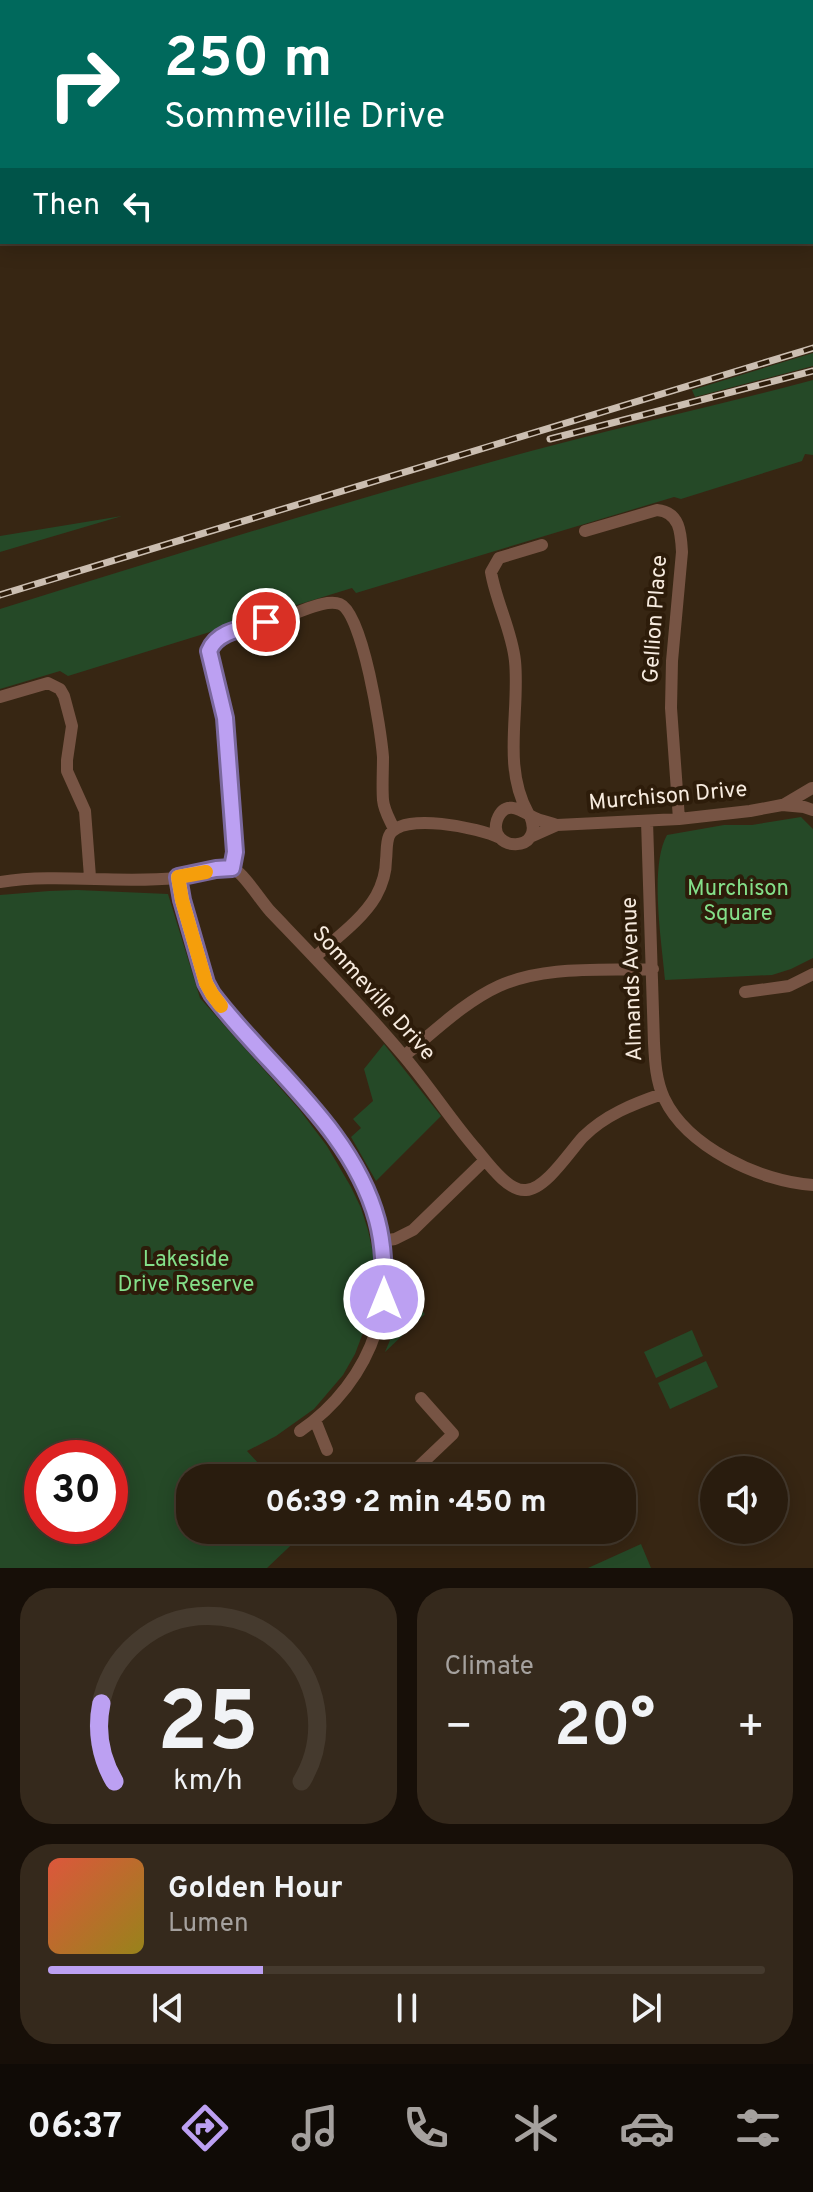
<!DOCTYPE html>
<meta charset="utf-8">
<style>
:root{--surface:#291c0e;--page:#35291c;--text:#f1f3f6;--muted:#a5a19e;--line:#453a2e;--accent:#bca0f2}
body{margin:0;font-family:Overpass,sans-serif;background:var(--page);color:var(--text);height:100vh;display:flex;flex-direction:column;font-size:30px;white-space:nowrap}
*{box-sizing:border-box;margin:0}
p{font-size:26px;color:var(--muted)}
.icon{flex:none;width:44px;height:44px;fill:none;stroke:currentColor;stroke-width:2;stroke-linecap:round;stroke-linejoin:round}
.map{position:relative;height:1568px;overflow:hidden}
.sheet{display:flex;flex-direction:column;gap:20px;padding:20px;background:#170f08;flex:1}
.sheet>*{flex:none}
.top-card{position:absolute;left:0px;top:0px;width:814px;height:244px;box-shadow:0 4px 20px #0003,0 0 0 2px var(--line);background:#00695c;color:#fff;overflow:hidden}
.buttons{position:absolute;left:700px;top:1456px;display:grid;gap:16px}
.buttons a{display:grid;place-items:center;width:88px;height:88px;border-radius:50%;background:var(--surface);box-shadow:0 4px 20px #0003,0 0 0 2px var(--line);font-size:40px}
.speed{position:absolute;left:24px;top:1440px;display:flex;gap:16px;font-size:40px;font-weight:700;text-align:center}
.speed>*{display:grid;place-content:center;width:104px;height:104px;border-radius:50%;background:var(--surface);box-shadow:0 4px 20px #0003,0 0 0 2px var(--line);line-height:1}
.speed .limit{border:12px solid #d22;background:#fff;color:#111}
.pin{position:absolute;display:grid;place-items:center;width:68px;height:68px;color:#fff;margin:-34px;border:4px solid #fff;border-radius:50%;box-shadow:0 2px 8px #0007}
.me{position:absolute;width:88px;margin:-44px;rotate:0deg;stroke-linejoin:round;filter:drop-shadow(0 0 6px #0008)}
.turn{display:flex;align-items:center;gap:28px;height:168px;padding:0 32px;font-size:36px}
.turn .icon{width:104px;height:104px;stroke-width:2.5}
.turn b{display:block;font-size:56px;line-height:68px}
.then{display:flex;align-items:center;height:76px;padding:0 32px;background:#0003;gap:16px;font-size:30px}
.big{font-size:60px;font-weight:700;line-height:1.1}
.sheet .widget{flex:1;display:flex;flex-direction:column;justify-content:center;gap:12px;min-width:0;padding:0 28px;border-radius:32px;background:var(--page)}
.sheet .dial{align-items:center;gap:0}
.dial svg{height:208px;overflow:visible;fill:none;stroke:var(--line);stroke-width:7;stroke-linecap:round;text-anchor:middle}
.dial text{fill:var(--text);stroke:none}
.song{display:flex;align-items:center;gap:24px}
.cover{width:96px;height:96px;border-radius:12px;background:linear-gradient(135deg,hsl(10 70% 55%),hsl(50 70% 35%))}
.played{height:8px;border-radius:4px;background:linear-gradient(90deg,var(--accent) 30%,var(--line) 30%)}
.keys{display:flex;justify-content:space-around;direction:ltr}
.heat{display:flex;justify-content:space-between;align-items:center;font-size:44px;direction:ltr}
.sheet .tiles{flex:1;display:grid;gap:20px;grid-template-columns:1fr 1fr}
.widget:last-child{grid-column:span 2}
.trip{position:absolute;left:176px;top:1464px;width:460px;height:80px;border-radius:32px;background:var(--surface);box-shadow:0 4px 20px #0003,0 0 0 2px var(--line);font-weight:700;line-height:80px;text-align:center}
.dock{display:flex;height:128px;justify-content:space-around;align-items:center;background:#100b06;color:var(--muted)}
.dock .icon{width:56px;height:56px}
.dock .on{color:var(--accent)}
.dock b{font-size:36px;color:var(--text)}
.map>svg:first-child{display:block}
.green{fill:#254927;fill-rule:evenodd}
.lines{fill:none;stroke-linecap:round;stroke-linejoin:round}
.street{stroke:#775444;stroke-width:12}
.rail-casing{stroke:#cbbeb1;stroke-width:7}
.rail{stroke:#2d1c0a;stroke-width:4;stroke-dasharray:12;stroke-linecap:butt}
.route-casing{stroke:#7a689d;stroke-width:20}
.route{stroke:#bca0f2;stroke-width:14}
.slow{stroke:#f59e0b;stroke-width:14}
.labels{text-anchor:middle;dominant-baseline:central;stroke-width:8;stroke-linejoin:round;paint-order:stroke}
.street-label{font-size:22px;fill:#f7ebdf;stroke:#2d1c0a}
.park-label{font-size:22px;fill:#84df89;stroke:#2d1c0a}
</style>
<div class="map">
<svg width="813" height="1568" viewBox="0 0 813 1568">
<rect width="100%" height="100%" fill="#372613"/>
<path class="green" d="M813,353V366L695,397L692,390Z
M813,380V455L805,454L802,461L681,499L674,497L356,593L352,588L68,676L60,671L0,689V609C184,552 368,494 554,445C640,422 727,403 813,380Z
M122,516L0,552V536Z
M801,817L813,829V958L791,969L772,975L665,980C662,943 649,867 667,835L724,825H752Z
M77,890L168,894L200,998L299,1109L327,1146L351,1187L361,1208L368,1230L373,1253V1299L369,1317L355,1354L343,1375L314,1409L276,1436L247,1451L272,1478H190V1530H307L267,1568H0V895L49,891ZM42,1458H110V1526H42Z
M384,1044L441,1116L376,1181L351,1137L361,1128L353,1119L373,1101L364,1069Z
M399,1288L425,1314L385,1352L393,1333Z
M692,1330L703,1356L656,1378L644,1352Z
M706,1361L718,1387L670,1409L658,1383Z
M641,1544L651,1568H588Z"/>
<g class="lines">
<path class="street" d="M456,0L460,2
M812,57L813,56
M585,531L657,510C680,512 681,533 682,552L672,661L671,708L679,819
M292,614C305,610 327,599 340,604C363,613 381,731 383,757C383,771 382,786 383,800C384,811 390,820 394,829
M0,697L48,683L60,689L64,696L72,726L67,760V771L85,811L90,877
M785,804L812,788
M528,813C502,766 520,712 515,661C512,631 496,602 491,572L499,558L542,545
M530,816C546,854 487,852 497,820C505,798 522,811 533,817C540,821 549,822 557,825
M647,821L654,1043C655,1062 656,1081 664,1098C687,1147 761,1182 813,1185
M530,837L557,825L679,819L750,811L782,805L804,807L813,810
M232,868L235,852L225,718L209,651C218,630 246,628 266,622
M178,877L182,900L206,983L212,994C275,1077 369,1143 383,1253C386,1280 384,1306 376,1331C363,1372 335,1407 300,1431
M0,882C59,873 117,884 176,878C192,876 220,864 235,870C244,874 261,901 270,911C315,958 360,1004 402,1054C428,1084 450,1119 476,1149C487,1162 508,1192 526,1190C546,1189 570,1151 583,1137C605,1115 633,1104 662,1094
M315,957C335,939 362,920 376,896C382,885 386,873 386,860C387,852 386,843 389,836C400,811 481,828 500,838
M745,992L789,986L813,974
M404,1056C434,1032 464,1002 499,986C546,965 603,971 653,969
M381,1241L395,1239L413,1230L485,1160
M315,1420L327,1450
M412,1473L453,1434L421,1398"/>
<defs>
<path id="rail" d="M550,439L813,371
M0,595L813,348"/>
</defs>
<use href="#rail" class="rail-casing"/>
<use href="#rail" class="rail"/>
</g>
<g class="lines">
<defs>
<path id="route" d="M266,622C246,628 217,630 209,651L225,718L235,852L232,868L216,869L178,877L182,900L206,983L212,994C267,1067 352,1128 377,1220C384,1246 384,1272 384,1299"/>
</defs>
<use href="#route" class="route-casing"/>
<use href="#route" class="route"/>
<path class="slow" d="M206,872L178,877L182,900L206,983L212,994L221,1006"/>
</g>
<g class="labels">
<g class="street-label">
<text transform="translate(656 619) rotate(-86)">Gellion Place</text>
<text transform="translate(668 797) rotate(-5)">Murchison Drive</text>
<text transform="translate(633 979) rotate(-92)">Almands Avenue</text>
<text transform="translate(373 994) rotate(48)">Sommeville Drive</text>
</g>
<g class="park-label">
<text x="738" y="889">Murchison<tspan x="738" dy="25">Square</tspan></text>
<text x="186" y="1260">Lakeside<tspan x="186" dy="25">Drive Reserve</tspan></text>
</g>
</g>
</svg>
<div class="buttons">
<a><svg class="icon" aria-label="sound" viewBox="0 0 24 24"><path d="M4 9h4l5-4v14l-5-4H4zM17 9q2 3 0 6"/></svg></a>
</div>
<div class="speed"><div class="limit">30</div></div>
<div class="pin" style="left:266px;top:622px;background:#d93025"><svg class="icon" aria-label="arrive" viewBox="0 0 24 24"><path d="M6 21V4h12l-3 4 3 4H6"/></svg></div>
<svg class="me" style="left:384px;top:1299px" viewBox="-20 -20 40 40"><circle r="17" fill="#bca0f2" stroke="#fff" stroke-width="3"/><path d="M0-11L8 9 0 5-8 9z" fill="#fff"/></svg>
<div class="trip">06:39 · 2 min · 450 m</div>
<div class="top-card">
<div class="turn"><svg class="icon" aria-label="right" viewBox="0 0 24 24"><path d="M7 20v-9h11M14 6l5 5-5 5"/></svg><div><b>250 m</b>Sommeville Drive</div></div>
<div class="then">Then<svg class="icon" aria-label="left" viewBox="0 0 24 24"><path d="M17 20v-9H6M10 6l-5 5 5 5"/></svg></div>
</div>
</div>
<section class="sheet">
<div class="tiles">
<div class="widget dial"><svg viewBox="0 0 100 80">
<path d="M14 69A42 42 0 1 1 86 69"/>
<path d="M14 69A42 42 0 0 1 9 39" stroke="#bca0f2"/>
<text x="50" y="56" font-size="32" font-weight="700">25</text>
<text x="50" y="72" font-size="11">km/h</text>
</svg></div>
<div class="widget"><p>Climate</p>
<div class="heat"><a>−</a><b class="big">20°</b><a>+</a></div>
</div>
<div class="widget">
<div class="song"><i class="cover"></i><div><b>Golden Hour</b><p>Lumen</p></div></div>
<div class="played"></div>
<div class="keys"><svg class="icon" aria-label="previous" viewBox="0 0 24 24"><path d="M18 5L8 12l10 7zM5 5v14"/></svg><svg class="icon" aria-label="pause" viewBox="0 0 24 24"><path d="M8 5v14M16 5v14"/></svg><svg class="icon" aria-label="next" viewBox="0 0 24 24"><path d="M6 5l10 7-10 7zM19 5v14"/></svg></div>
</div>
</div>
</section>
<nav class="dock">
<b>06:37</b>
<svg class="icon on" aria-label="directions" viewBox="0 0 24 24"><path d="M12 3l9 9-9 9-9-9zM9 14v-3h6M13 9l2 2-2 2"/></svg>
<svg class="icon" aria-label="music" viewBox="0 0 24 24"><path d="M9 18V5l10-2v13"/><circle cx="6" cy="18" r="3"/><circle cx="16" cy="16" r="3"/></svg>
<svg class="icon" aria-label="phone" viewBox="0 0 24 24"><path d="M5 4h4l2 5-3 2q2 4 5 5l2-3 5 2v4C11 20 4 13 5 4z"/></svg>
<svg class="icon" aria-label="climate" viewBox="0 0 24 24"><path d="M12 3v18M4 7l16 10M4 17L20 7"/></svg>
<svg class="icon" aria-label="car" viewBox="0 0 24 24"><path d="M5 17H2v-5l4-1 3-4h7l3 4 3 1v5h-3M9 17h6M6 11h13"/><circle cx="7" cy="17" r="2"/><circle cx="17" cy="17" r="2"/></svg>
<svg class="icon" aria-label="filters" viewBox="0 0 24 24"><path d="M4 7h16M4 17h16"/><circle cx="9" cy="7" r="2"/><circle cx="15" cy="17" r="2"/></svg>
</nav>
